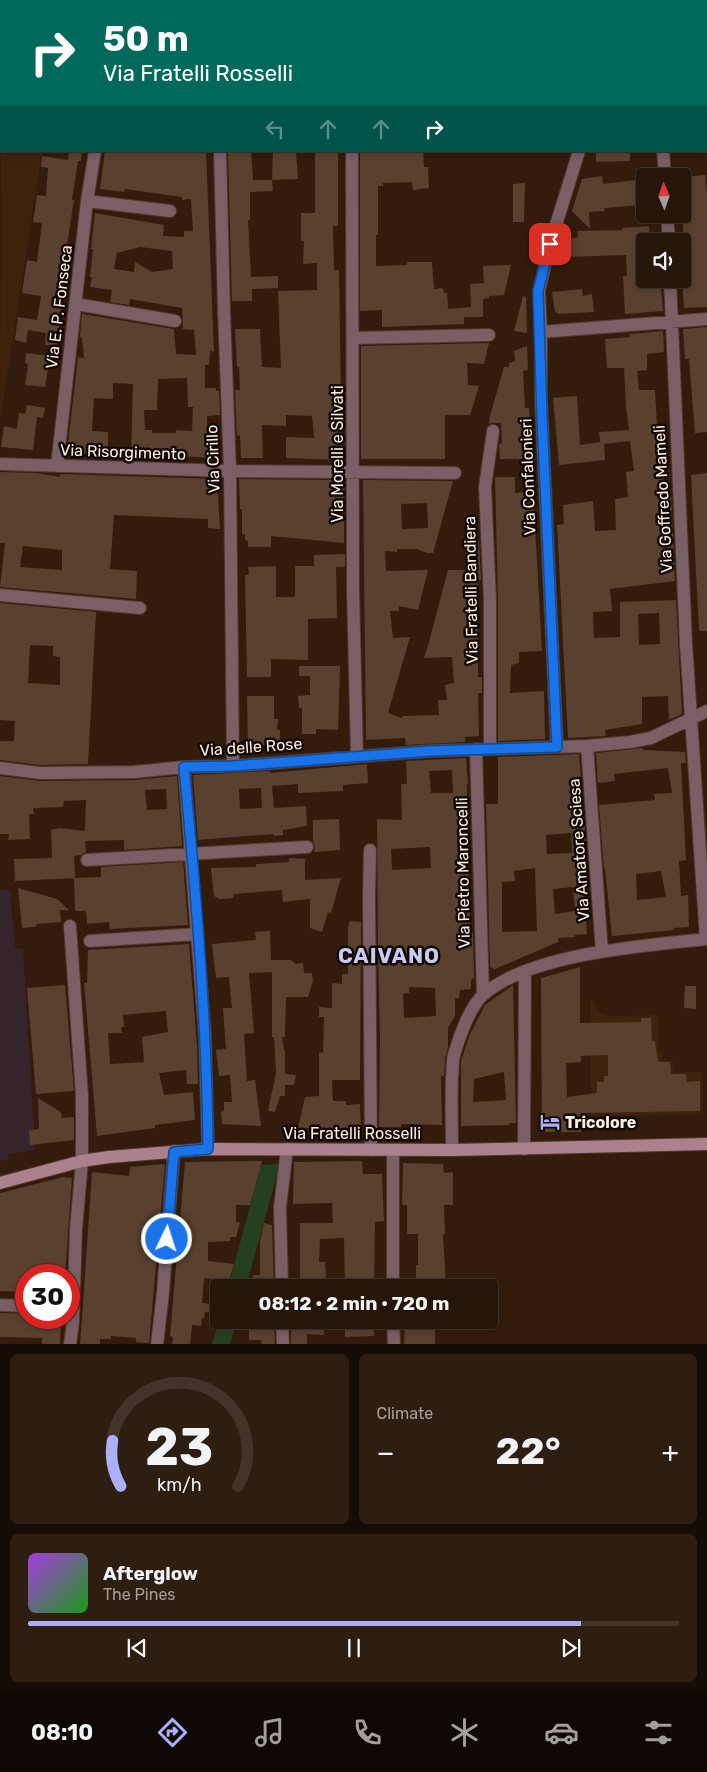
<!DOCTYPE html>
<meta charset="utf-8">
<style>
:root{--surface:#261509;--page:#2e1e12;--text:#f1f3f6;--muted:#a49f9c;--line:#42342a;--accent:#acaffb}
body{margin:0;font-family:Rubik,sans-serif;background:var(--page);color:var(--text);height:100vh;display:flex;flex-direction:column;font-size:19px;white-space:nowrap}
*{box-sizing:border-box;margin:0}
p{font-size:16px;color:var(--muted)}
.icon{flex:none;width:28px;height:28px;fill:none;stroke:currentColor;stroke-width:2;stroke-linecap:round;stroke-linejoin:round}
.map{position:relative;height:1344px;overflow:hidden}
.sheet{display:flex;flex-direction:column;gap:10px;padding:10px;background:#150c05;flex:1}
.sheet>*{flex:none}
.hud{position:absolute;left:0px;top:0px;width:708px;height:152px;box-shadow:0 2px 8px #0003,0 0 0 1px var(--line);background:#00695c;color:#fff;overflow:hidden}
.needle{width:32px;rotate:358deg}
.tools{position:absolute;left:636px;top:168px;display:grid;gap:10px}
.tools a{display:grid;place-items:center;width:55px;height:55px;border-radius:5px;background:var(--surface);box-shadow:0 2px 8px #0003,0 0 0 1px var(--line);font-size:25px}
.speed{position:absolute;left:15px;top:1264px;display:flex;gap:10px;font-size:25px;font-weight:700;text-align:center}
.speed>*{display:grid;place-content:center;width:65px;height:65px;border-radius:50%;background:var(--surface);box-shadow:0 2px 8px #0003,0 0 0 1px var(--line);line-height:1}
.speed .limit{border:8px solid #d22;background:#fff;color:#111}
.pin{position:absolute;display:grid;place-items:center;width:42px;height:42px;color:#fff;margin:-21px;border-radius:10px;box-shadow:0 2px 8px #0006}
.me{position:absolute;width:55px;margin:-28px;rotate:4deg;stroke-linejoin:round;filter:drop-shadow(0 0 4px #0008)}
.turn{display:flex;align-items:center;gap:18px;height:105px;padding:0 20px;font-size:22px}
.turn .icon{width:65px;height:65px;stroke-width:2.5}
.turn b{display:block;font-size:35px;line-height:42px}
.lanes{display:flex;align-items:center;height:48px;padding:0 20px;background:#0003;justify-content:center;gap:25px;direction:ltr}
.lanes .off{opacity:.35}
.big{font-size:38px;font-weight:700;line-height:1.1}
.sheet .tile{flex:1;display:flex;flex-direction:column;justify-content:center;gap:8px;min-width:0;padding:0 18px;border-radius:8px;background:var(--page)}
.sheet .dial{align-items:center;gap:0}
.dial svg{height:130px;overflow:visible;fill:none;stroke:var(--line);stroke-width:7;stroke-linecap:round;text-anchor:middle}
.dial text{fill:var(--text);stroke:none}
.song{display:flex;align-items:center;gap:15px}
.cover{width:60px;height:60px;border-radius:8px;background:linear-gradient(135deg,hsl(280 70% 55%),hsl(120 70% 35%))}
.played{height:5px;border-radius:2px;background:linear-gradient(90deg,var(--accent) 85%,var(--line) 85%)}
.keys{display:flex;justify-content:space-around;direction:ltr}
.heat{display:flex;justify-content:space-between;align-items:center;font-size:28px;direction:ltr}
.sheet .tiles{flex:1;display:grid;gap:10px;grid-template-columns:1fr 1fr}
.tile:last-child{grid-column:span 2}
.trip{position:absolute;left:210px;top:1279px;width:288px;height:50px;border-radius:5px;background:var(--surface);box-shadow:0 2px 8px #0003,0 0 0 1px var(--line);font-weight:700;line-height:50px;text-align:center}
.menu{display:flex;height:80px;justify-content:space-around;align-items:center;background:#0f0804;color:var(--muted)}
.menu .icon{width:35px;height:35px}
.menu .current{color:var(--accent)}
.menu b{font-size:22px;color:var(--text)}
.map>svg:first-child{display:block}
.commercial{fill:#36242c}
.built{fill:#3e220c}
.green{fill:#25401e}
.building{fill:#5a412f;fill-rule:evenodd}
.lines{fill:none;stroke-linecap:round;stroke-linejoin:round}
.street-casing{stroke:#4f392a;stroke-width:14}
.secondary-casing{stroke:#4f392a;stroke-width:14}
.street{stroke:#7a5f66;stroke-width:12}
.secondary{stroke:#ac808c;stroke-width:12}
.route-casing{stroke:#114b97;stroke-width:12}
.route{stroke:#1a73e8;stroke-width:9}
.labels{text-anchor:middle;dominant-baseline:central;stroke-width:5;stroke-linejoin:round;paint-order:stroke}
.street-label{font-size:16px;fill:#fdede2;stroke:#130904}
.poi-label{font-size:16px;font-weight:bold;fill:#fdede2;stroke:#130904;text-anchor:start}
.district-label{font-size:21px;font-weight:bold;letter-spacing:1px;fill:#c8cbf6;stroke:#130904}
</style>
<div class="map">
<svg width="707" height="1345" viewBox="0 0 707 1345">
<rect width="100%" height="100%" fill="#331c0c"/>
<path class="commercial" d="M0,890H10L15,948L23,949L35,1150L9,1154L8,1160L0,1161Z"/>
<path class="built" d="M1,138V151H42L0,423Z
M591,997L600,1013L608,1016L658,1015V1051H662V1061H673L674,1072H702L703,1114L591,1117Z"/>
<path class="green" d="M280,1164L246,1287L228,1288L261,1165Z
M219,1320H237L230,1344H212Z"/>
<path class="building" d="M69,151H82L81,161H78L72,199L74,200L65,258H68L57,345H45L46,333L28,330L26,343L15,340L18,317L37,320L41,296L22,293L27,260L37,262L42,223L33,222L37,195L46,196L48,168L41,167L42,156L68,160Z
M105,151H206L214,352L210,351L209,365H205V388H216V391H219L220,415L207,416V438H217L218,458L176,456V453L131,452L133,384L113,383V399L94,398L92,431L108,432V455L67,453L78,357L84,358L82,338L80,337L82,314L174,329L176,354L196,355L194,330L183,329L182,308L130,299L129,305L110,302L112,290L90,287L92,277H90L93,249H91L95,213L164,225L163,236L184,237V231H193L191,199L182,200V197L125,189L124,192L100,189ZM140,247L172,251L173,269L152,272L135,262L134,272L114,269L117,253ZM187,378L188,407H193L192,431L176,430V433H152V430H145L144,410H157L158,379Z
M228,151H251L253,180H272L273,191L250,192V220H248L251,277L278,276V288L252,289V301H232Z
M273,151H296L298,179L272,180Z
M315,151H338V226H333L334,270H339L342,460L286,458V437L314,438L312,416L286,415V426L262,425L263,458H241L240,435L237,436L235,390H240L239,367H237L235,329H260L262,367L281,368L278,291L317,290V263L303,264L304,241H301V213H315Z
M360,151H423L424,167H428L429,188L413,190L412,182L383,183V186H378V235H376V266L407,265V262H432L434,289L443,288L444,293H447L448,309L471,307L470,284L484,283L483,266L511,265L504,295L489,296V298L483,299V317H464V324L382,327V310L360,311Z
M596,151H630V161L596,162Z
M705,175L707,194V307L684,308L682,279H687L682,214V177Z
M602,176L603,184L645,179V192H641L642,205L604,208L605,211L589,212L590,229L572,211L582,179Z
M525,183L524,222H513V184Z
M649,226L650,241H645V289L661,288L663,311L625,314L623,276H627L626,255L565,257V249L568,239L578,237L577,231L623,230L622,228Z
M582,289L583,296L592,294L594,312L559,314L555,312L552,292Z
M523,296L526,297L527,333L514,331Z
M707,327V432L695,433L689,359H685L683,329Z
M663,331L664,352L647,354V370L637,371L639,390H655L657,426H661L665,450L661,451L665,493L671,492L675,581L610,589L612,611L593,612L594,638L620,637V602L676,600L682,714L669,720L668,696L642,697V724L605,730L606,736L568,738L557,525L564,524L563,505L593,501L595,531L616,530L615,499L628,497L626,472L634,471L630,441L604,444L605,460L559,465L553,398L577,396L580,445L600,442L599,432L629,430L626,406L624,368H607L605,339L630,337L629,334ZM659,613L660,644L639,645L638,614Z
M489,343L484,364L467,363L468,385L479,386L470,415H445V459H361V346Z
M527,346L528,370L523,371L525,408H529L531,442H528V459H500L499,444L502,443L501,423H489L490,416L504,367H509V363L515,361L514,351Z
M26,353L50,356L45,387L25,385L28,364L25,363Z
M27,405L45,408L43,418L37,417L33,450L1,447L4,426L17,429L19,413L25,414Z
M0,472L36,473L60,477V474L217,479L220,529L208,528V519L114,515L110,569L137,571L136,599L0,587L5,543H0ZM23,546L62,550V570L20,567Z
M707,473V631H699L691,475Z
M495,477H515V493L533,491L542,651L519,652V663L511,665L510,693L544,691L545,739L498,741V600Z
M239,479L344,480V543L271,536V547H248V541L245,540V534H242V509H240Z
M363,480L453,481L433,553H427L417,549H397V552L385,551L386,571L428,570L418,610L399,606V611H390L393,638L410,637L388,713L402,718L403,716L439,715L438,700H447L445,685L454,683L452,657L424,658L429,642L448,570H468L466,569L465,542L479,541L481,580H478V677H482V693H478L479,736L465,737V742L406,745L405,738L366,740ZM427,503L428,528L402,529L401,504Z
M345,554V567H336L337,618L308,619V660L271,659V677H247L245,575H249L248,567L276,566V597H295V566H314V555Z
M0,603L96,612L88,764L40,765L0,760V741H14L15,721L0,720ZM30,645L53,646V656L60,657V685L28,683Z
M299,666H340L338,730L316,729V734H302V708H299L298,696L310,695V676H299Z
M247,696H274V719H278L277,730H280V743H275L274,745H248Z
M643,748V750L685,752L686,763H681L686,860L679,861L681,896L688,895L689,927L674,928V930L612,936L605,868L604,869L599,805L655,800L654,794L672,793L668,768L614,774L615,781L598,783L596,753ZM661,871L666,897L637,900L636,874Z
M579,754L588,872L583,874L587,934L575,935V937L558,938V942L495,969L490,967L486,804H498V757ZM571,833L572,853L547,854L546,835ZM535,868L537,931L502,932V882L515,881L514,871ZM573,887L575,911L555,914L553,889Z
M466,758L468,784H467V828L461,829V853H468L470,933H473L474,978L471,980V989L460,990L459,998H455V1016L448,1028V1047L445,1059L444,1076H441L442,1125L401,1124V1127H379L380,1037L378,951L377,819L402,820L401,784H407L406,761ZM452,770L453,793H431L429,771ZM430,847L431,868L392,870L391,849ZM409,987L435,988L436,1016L404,1018L403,994L409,993Z
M367,764L368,783L343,785V791L298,793V784L272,786L274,808L306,806L307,826L283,830V835L274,836L273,834L198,840L193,775L270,771V773ZM261,788L262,808L240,809L239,789Z
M0,776L40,781L134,780L177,776L182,846L124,850V840L85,841L86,852L81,855L74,856L75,878L15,881L14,859L52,858L51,830L60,828L85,831L86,800L64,801L63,807L33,808L34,814H29L30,839L8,840L9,834H0ZM166,789L167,809L147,810L145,790Z
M339,819L340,850L314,852L315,847L313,842V820Z
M289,858L305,859V880L341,878L331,913L328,912L322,932L310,928V899L283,902L282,890L234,894L233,898L220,899L214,896L211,868L256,867V864L289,862Z
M183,862L188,925L110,929L109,922L87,924L86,911H75L74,878L101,877V867Z
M18,888L57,899L69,910H60L61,922L37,924L35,927L22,928Z
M350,921L361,922L360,1080H332L333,1101H346V1105L360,1104L361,1129L298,1128L305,1097L319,1096V1053L323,1052L324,1017H319V1007L332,1008V983L342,984V974H348V927Z
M270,931L271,960H291L296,964L303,963L304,973H312L313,981L308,997H286L285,1037H282L284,1050L285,1051V1074L296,1075L294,1085H285V1096H280L275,1112L268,1111L276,1073L274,1037H272V972L249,973L254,1033L244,1034L247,1081L255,1080L261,1126L222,1124L221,1112L224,1111V1102H232L230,1075L219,1076L216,1050L226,1049L223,1008H232L229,977L216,978L212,944L256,940L255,932Z
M189,944L197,1046L198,1084H187L186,1070L159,1073L164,1095L193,1092L195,1120L155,1125V1128L97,1136L84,983H87L88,950ZM166,1011L168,1032L142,1037L144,1062L110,1064L108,1033H122L121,1027H124L123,1015Z
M580,967V1023L641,1022V1018H651L652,1041H655L658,1062H670L671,1074H686L687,1082L700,1081V1111L581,1113V1132H542L541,978ZM608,1055V1076H604V1082H597V1093L567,1097L566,1063L581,1062V1056Z
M65,985L74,1091L36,1094L27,988Z
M513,985L516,1123H509V1125L461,1126V1061L470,1034L485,1005ZM504,1072L506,1100L473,1102L474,1079Z
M685,986H696V1009L684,1008Z
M38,1098L61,1112L62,1118L74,1117V1140L30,1145L29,1131L39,1129Z
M262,1161L250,1205H236V1222H240L236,1237H230V1241L208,1242V1261L234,1264L229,1281L204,1278L202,1303L219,1305V1312H205L204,1318H202L201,1326L192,1325L190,1345H172L173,1337L170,1336L185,1162Z
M362,1161L363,1174H382L384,1221L375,1222L374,1288H345L344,1238L320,1239L319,1262H325L327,1288H300V1223H333L332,1203L293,1204L294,1162Z
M403,1163L443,1164L444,1173L453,1172V1205H444L445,1234H443L446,1283L416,1284V1265H418V1234H407V1205H402Z
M165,1164L149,1343L136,1342V1338L111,1336V1339H100V1345H80L92,1172L129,1176L130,1167Z
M63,1177L72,1178L65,1275H26V1292L0,1291V1193Z
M264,1223L272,1225L274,1288H253V1275H260V1241Z
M0,1313L26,1314V1318H61L60,1345H42V1338L0,1337Z
M253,1320H274L275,1345H262L261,1340H249V1323L253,1322Z
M301,1320H323L324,1335L307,1334V1345H291V1329H301Z
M345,1320H374V1336L345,1337Z
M405,1320H435V1344L404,1345Z"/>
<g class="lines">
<defs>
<path id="street" d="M212,0V1
M461,0L462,1
M706,95H707
M220,151L224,312L230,471L233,766
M352,151L353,590L357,756
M663,151L665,176
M87,201L170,211
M667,214L669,241
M670,279L686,644L706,939
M76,304L175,321
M541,332L707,319
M353,338L489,335
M0,464L230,471L455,473
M57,466L87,201L95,151
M0,595L140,608
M587,746L602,952
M557,747L541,398V332L539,291L550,244L579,151
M476,749L483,995
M490,749V600L485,487L493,431
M184,767L205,1036L208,1149
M0,768L40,773L134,772L184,767L233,766L430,751L587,746L630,742L651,738L707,711
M370,850L369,896L371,1150
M87,860L307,847
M90,941L198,934
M524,1149L525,972
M393,1150V1288
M452,1150C452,1125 451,1101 452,1077C453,1070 452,1062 454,1055C459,1037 470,1006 484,994C533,953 644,946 707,939
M282,1288L280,1207L287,1149
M0,1305L26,1306
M282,1320L283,1345
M393,1320L394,1345
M70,1345L73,1321L76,1229L82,1161V1096L70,926
M157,1345L163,1292L174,1151"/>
<path id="secondary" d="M130,1L131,0
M0,117L1,116
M0,1183L82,1161L109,1157L208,1149L452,1150L707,1144"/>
</defs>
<use href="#street" class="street-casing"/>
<use href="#secondary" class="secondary-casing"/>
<use href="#street" class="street"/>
<use href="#secondary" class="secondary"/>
</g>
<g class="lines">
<defs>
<path id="route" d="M167,1239L174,1152L208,1149C207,1021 196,894 184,767L233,766L430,751L557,747L542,417L538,291L550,244"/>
</defs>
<use href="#route" class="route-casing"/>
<use href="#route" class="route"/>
</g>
<defs>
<symbol id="hotel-bare" viewBox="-9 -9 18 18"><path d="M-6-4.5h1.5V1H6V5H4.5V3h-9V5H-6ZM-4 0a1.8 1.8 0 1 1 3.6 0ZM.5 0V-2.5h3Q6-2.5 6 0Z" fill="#acaffb" stroke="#130904" stroke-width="2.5" paint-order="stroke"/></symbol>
</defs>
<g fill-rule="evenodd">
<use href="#hotel-bare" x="536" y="1108" width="28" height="28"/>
</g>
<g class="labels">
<g class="street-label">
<text transform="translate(59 307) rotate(-83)">Via E. P. Fonseca</text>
<text transform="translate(123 452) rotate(2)">Via Risorgimento</text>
<text transform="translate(337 454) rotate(-90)">Via Morelli e Silvati</text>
<text transform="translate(213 459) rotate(-92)">Via Cirillo</text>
<text transform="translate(528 477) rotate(-92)">Via Confalonieri</text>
<text transform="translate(663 499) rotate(-93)">Via Goffredo Mameli</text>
<text transform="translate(471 590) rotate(-91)">Via Fratelli Bandiera</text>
<text transform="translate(251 747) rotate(-4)">Via delle Rose</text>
<text transform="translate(579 850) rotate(-94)">Via Amatore Sciesa</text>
<text transform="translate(463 873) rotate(-91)">Via Pietro Maroncelli</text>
<text x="352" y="1133">Via Fratelli Rosselli</text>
</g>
<g class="poi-label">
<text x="565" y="1122">Tricolore</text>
</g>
<g class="district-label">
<text x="389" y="955">CAIVANO</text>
</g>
</g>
</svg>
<div class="tools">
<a><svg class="needle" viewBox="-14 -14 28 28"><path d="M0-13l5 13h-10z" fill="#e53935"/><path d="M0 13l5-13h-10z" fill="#a49f9c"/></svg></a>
<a><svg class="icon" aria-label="sound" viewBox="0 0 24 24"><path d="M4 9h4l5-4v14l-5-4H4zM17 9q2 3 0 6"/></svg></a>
</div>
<div class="speed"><div class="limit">30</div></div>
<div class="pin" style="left:550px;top:244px;background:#d93025"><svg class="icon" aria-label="arrive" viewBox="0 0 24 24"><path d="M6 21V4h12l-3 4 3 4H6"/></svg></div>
<svg class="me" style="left:167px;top:1239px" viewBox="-20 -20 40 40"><circle r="17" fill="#1a73e8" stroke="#fff" stroke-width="3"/><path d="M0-11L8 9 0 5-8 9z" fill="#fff"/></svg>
<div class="trip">08:12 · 2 min · 720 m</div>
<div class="hud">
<div class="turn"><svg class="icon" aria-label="right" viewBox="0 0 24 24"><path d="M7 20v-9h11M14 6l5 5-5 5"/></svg><div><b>50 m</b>Via Fratelli Rosselli</div></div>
<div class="lanes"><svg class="icon off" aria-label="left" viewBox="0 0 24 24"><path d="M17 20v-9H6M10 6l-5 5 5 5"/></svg><svg class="icon off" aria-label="ahead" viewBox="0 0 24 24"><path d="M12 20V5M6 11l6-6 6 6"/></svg><svg class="icon off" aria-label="ahead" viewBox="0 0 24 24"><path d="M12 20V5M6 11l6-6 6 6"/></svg><svg class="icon" aria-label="right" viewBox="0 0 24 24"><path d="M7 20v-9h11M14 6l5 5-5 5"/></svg></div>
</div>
</div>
<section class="sheet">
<div class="tiles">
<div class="tile dial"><svg viewBox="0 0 100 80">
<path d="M14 69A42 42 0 1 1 86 69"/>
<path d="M14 69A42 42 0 0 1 9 41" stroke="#acaffb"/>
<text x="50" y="56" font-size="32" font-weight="700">23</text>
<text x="50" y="72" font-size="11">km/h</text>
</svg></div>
<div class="tile"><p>Climate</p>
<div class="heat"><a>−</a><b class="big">22°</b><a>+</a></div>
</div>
<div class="tile">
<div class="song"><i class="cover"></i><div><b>Afterglow</b><p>The Pines</p></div></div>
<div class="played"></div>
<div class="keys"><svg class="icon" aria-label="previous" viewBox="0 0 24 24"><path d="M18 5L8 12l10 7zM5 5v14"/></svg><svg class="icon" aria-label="pause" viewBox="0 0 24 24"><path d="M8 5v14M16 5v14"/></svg><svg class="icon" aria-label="next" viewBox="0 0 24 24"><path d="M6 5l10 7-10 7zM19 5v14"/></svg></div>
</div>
</div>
</section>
<nav class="menu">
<b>08:10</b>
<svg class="icon current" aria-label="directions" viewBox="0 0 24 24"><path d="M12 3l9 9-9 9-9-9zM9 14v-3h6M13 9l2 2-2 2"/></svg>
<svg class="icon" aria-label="music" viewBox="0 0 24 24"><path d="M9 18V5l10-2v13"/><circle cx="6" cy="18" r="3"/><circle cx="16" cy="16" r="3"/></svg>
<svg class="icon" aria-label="phone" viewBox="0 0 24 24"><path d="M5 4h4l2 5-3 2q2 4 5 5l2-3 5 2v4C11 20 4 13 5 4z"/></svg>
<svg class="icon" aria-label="climate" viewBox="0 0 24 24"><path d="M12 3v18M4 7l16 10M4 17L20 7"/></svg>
<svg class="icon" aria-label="car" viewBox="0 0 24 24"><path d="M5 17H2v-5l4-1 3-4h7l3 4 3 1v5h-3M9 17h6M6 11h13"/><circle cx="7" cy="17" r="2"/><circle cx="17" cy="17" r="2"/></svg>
<svg class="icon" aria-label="filters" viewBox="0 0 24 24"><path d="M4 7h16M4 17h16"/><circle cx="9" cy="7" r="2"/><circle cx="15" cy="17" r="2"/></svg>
</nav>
